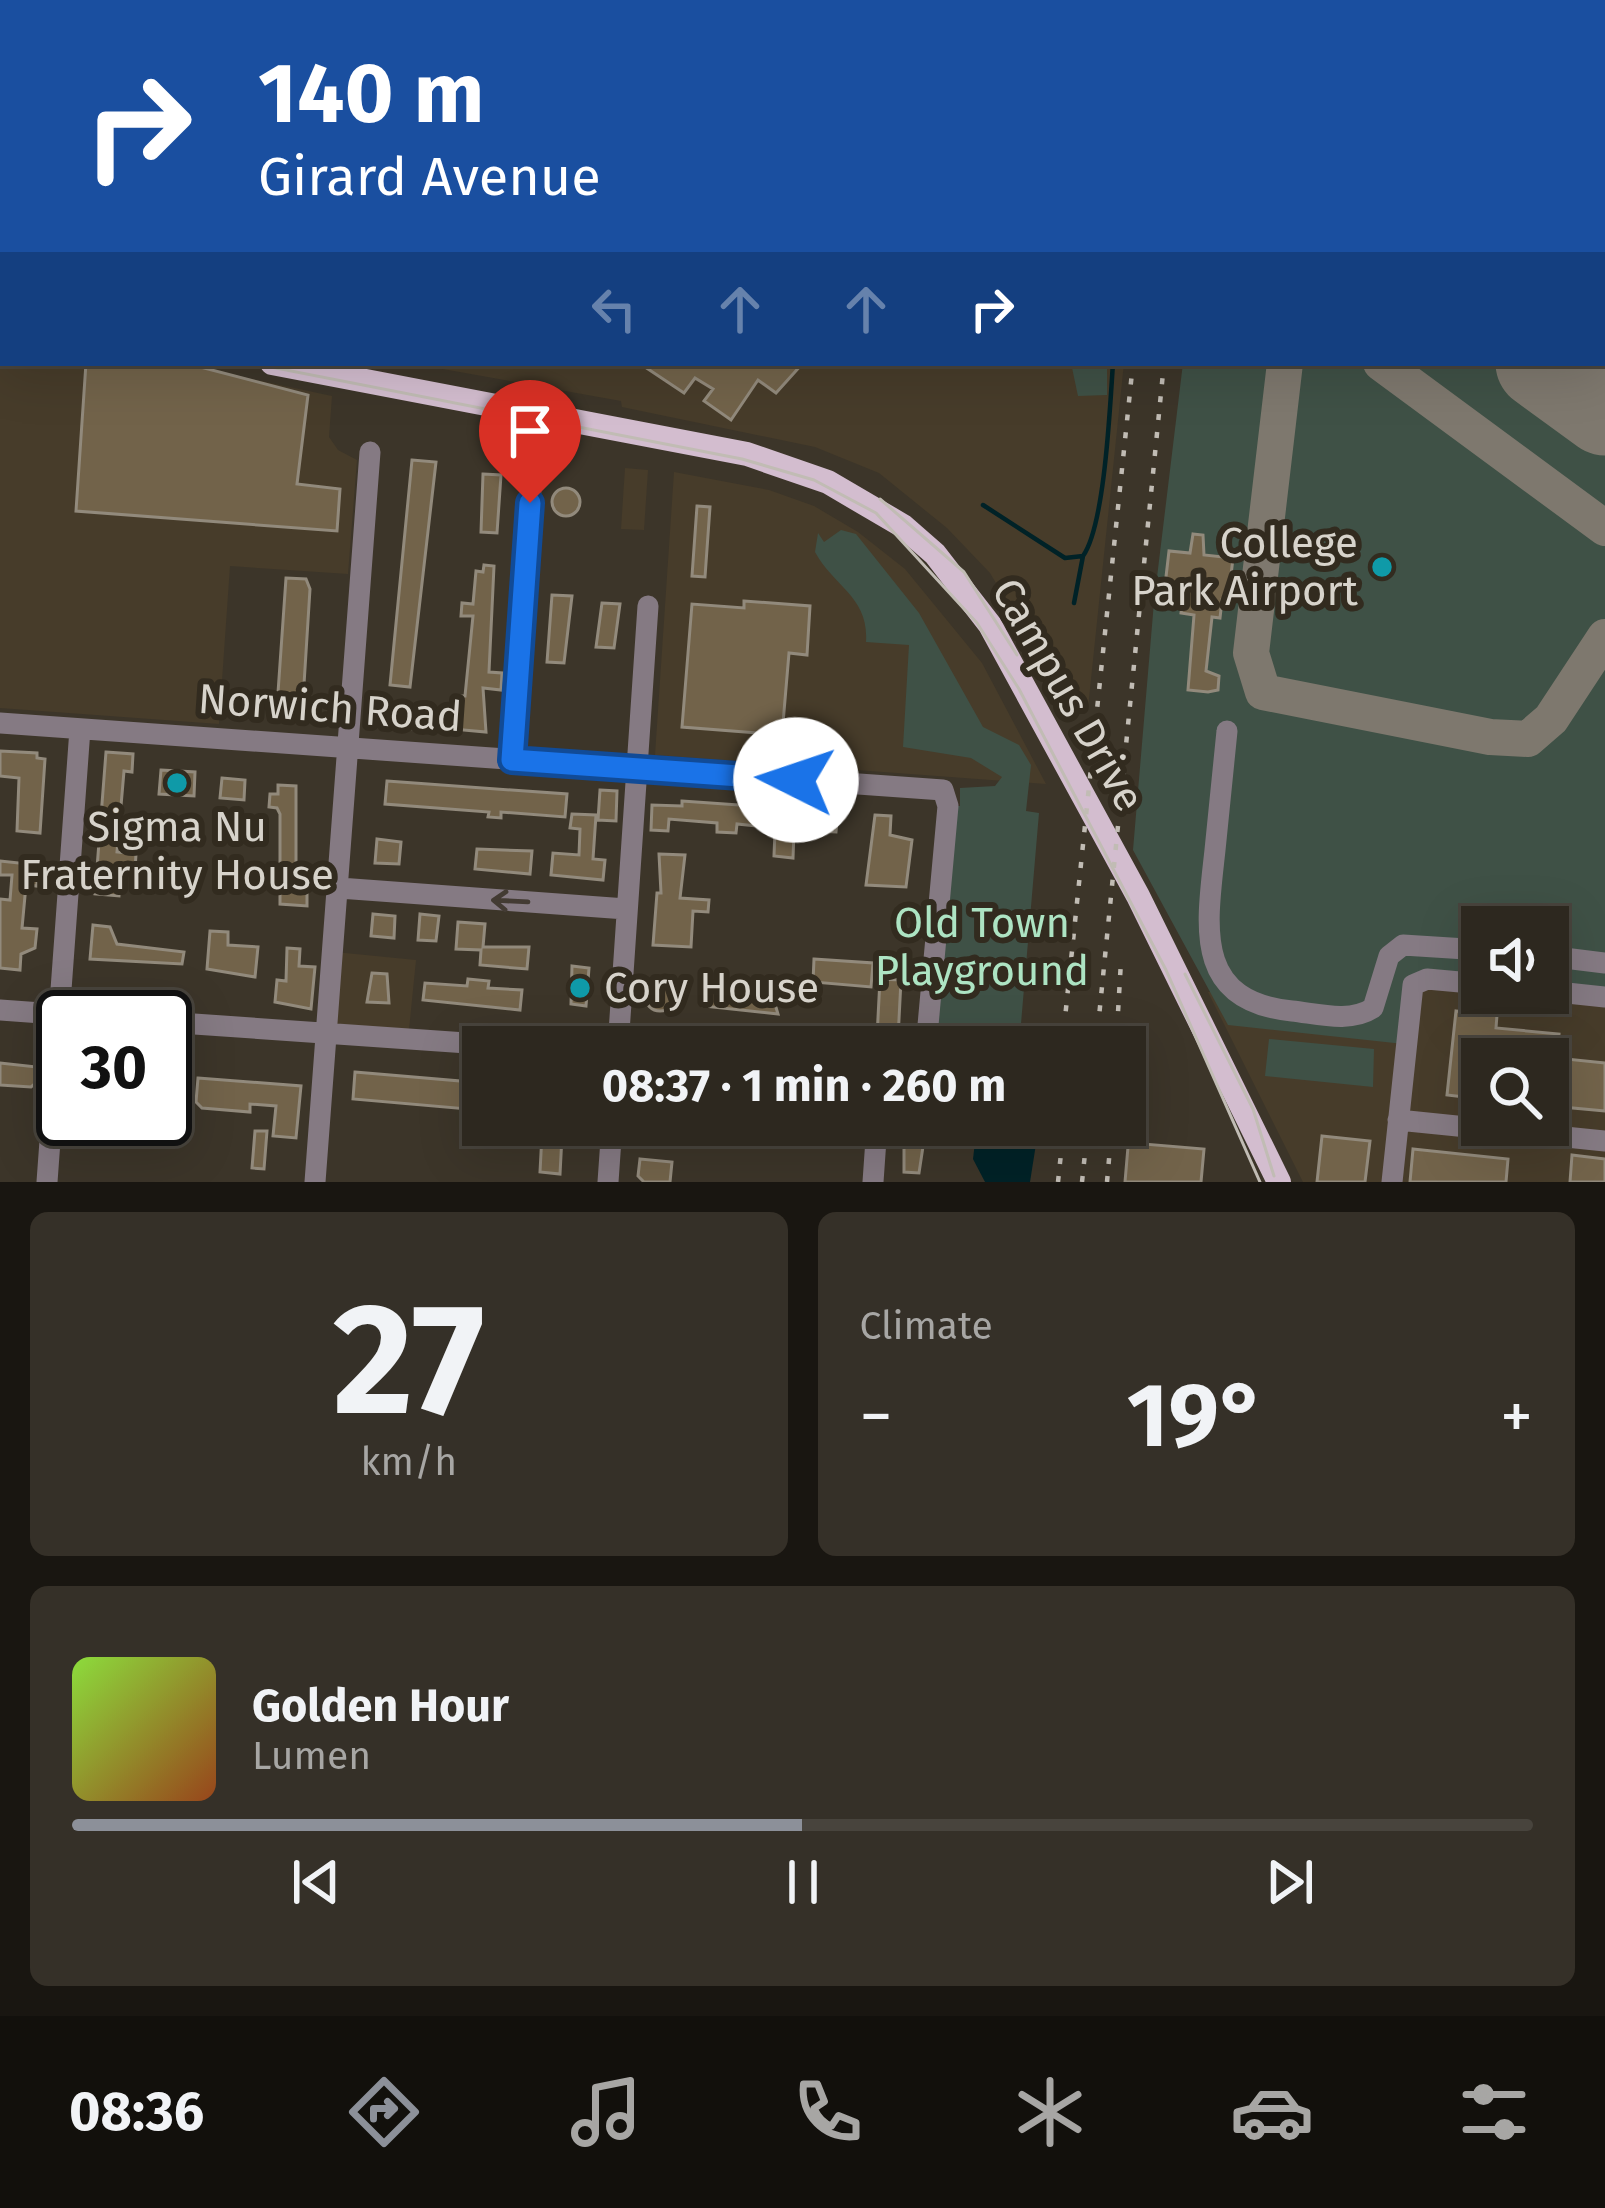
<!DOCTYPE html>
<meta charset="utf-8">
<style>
:root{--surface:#2d281f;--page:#353028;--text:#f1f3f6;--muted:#a7a6a4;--line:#48443d;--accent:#8c9099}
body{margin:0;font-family:"Fira Sans",sans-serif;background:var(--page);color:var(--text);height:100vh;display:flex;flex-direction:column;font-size:45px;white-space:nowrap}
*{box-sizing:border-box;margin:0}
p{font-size:39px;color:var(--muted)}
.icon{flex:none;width:66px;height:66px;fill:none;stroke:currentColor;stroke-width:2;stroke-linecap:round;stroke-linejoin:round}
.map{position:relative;height:1182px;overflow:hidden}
.drawer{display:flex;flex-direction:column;gap:30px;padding:30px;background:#191611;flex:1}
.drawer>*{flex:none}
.guide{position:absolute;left:0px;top:0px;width:1605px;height:366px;box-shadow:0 12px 48px #0002,0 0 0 3px var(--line);background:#1a4fa0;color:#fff;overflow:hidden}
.controls{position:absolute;left:1461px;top:906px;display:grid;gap:24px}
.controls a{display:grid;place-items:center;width:108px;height:108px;border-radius:0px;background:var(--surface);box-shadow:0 12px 48px #0002,0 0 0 3px var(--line);font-size:60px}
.speed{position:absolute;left:36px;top:990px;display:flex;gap:24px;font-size:60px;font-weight:700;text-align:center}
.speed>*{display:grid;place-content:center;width:156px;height:156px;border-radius:50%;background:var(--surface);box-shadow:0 12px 48px #0002,0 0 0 3px var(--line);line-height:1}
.speed .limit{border:6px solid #111;border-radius:18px;background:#fff;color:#111}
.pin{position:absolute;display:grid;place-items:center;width:102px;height:102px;color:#fff;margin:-123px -51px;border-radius:50% 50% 50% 0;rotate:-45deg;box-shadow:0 0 12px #0007}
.pin .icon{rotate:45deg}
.me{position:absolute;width:132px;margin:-66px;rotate:274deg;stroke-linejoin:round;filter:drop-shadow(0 0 9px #0008)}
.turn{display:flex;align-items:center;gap:42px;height:252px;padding:0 60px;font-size:54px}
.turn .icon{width:156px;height:156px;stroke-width:2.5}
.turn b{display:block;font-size:84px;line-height:102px}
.lanes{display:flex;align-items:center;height:114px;padding:0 60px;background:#0003;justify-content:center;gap:60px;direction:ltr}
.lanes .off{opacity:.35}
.big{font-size:90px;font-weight:700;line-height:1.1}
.drawer .card{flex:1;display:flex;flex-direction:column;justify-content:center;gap:18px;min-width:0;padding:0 42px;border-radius:18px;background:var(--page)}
.drawer .dial{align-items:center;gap:0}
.dial b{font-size:156px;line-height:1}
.song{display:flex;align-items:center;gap:36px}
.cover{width:144px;height:144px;border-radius:18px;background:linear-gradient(135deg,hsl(90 70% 55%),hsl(20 70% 35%))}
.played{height:12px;border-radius:6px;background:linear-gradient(90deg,var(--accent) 50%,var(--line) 50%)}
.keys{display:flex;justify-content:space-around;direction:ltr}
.heat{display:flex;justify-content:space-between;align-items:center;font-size:66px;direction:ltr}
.drawer .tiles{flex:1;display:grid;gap:30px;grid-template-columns:1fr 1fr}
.card:last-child{grid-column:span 2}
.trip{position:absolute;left:462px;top:1026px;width:684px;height:120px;border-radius:0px;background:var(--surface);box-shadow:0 12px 48px #0002,0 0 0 3px var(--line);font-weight:700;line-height:120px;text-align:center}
.menu{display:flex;height:192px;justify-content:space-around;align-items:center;background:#12100c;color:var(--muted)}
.menu .icon{width:84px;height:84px}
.menu .current{color:var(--accent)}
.menu b{font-size:54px;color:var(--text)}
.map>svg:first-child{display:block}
.built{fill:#473c2a;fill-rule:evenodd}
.green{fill:#3f5146}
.water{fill:#002227}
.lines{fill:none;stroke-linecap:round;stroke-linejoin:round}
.stream{stroke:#002227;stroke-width:4.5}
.taxiway{stroke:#7e786e;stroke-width:36}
.runway{stroke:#7e786e;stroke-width:93}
.building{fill:#72634a;stroke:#928a7c;stroke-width:3}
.minor{stroke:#857a83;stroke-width:21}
.major{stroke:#d3bdcf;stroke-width:24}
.tram{stroke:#c1bcb4;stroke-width:3}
.rail{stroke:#c1bcb4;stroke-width:4.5;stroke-dasharray:6 12;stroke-linecap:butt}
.oneway{stroke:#433b33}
.route-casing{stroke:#114b97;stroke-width:30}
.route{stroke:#1a73e8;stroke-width:21}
.culture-dot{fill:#0f9aa8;stroke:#322b1f;stroke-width:4.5}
.labels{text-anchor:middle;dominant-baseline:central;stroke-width:12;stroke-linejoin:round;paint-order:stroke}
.poi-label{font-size:42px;fill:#d7d3cb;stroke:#322b1f;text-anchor:end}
.street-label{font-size:42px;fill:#d7d3cb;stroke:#322b1f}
.park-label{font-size:42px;fill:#ade4c3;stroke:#322b1f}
</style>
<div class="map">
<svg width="1605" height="1182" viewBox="0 0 1605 1182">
<rect width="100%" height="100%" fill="#3c3529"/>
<path class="built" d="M0,253L3,363H176L332,396L329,437L338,450L357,460L348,574L230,566L219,724L0,708Z
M409,363H1124L1088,708L1074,716L1068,712L1066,721L1031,642L990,573L947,528L879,473L815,447L622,407L621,401Z
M625,468L648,470L644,530L621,529Z
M674,472L769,490L814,506L858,532L905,569L982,663L1046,784L655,755Z
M335,952L416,960L408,1040L327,1032Z
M1605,969V1182H1303L1208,992L1390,974L1482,993H1548ZM1482,1059H1548V1125H1482Z"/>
<path class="green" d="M0,0H387L3,3V194Z
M408,0H825L408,3Z
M1605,0V999L1548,993V927H1482V987L1419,981L1413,1045L1228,1025L1133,850L1154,602L1183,363H1602V3L1228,2Z
M1071,363H1107V395L1078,396Z
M841,530L856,534L919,613L983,727L1019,745L1031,765L1026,811L1039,813L1019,1047H926L948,806H960V788L995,786L1002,777L971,758L903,747L909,645L866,642C869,597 835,588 815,552L818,533L824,542Z
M1269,1039L1374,1049L1373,1087L1265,1076Z"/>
<path class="water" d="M977,1125H1039L1030,1182H985L973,1159Z"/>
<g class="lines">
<path class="stream" d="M0,109L3,117
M983,505L1065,558L1083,556C1105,525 1110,405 1113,363
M1074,603L1083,556"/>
<path class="taxiway" d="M1285,363L1251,653L1263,692L1490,737L1528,739L1551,719L1605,637
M1381,363L1605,528"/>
<path class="runway" d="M1542,363L1605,409"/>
</g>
<path class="building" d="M86,363H185L308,395L297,484L340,489L337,531L76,511Z
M639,363H803L776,393L758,380L731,420L704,401L713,389L695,378L684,393Z
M412,460L436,462L410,687L390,685Z
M483,474L501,475L497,533L481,532Z
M552 502a14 14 0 1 1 28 0a14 14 0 1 1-28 0Z
M697,506L710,507L705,577L692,576Z
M1193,534L1203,535L1204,555L1233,558L1228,601L1222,600L1220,618L1212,617L1206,671L1219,676L1218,690L1208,692L1188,690L1194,615L1181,613L1183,596L1164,594L1169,551L1190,553Z
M484,565L494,566L489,672L502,673L501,690L483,688L486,732L441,728L442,706L460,707V696H465L473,616H461L462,603L473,604L476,571L483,572Z
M286,578L306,579L310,589L303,700H298V708L277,707Z
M552,595L572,596L564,663L547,662Z
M744,601L810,606L807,655L789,653L782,735L682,727L692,604L744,608Z
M602,603L620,604L614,648L596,647Z
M416,708L414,729L390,727L391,709Z
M0,751L37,753V758L45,759L40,833L17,831L19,778L0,776Z
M106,752L133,754L132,772L124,771L117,852L136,854L135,870L121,869L119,896L95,894Z
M161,770L195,772L194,796L159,794Z
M222,778L245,780L244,800L220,798Z
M387,781L567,794L565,817L501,812V818L488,817L489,812L385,804Z
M278,785L296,786V887L307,888V906L280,904V814L277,808L269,807L270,794H278Z
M600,790L617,791L616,821L598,820Z
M682,801L769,807L767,827L737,824L736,833L717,832V823L669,819L668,831L651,830L652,805L682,806Z
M815,810L838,811L836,832L813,831Z
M572,814L596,815L593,859L605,860L603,880L551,875L553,853L579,855L580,829L570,828Z
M875,815L891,816L890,835L912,840L906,887L866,885Z
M775,831L794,832L793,858L774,856Z
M377,839L401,842L399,864L375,863Z
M477,849L532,851L530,874L475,869Z
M659,854L685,855L680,898L709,900L708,912L693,911L691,947L653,945L657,893H661Z
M0,861L38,865L37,886L26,885L22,928L37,929L35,948L21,954L20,970L0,968V899L10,900L12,875H0Z
M373,914L395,916L394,938L371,936Z
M420,914L439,916L436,941L418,940Z
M458,922L485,924L483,947H529L527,969L480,965L481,950L456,949Z
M93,925L110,927L117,944L184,952L182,964L90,959Z
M210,931L228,932V945L258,947L255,977L207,969Z
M287,948L300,949L299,966L315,967L311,1009L275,1002L277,980L286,981Z
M814,959L873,963L871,987L813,982Z
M572,966L589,968L586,1006L571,1004Z
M372,973L387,974L389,1003L367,1002Z
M468,979L489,981L488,988L522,990L520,1010L423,1000L425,983L467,986Z
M880,979L901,980L898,1039L877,1037Z
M645 996a15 15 0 1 1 30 0a15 15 0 1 1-30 0Z
M704,992L772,994L778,1014L703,1006Z
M1456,1011L1497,1015L1496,1028L1559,1034L1556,1058L1605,1063V1111L1552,1106L1548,1059H1482V1099L1447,1095Z
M0,1063L37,1067V1082L31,1087L0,1085Z
M355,1072L483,1083V1103L468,1102L467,1109L353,1099Z
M165,1077H176L174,1118H165Z
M198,1078L301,1086L296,1138L273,1136L276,1106L250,1104V1112L202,1108L196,1102Z
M904,1126L926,1127L919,1173L904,1172Z
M255,1131H267L264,1169L252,1168Z
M542,1134L562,1136L560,1174L540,1172Z
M1129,1135L1144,1136L1143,1144L1204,1149L1201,1182H1125Z
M1322,1136L1370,1141L1365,1182H1317Z
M1413,1149L1508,1159L1506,1182H1410Z
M1572,1155L1605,1159V1182H1570Z
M640,1159L672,1162L670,1182H644L638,1176Z"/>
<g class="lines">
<path class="minor" d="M0,723L943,790L948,806L926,1047
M1227,731C1223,771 1219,811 1215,850C1207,925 1192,1001 1292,1011C1319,1014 1350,1023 1373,1008L1389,956L1403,945L1482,950
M512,760L533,460
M339,888L626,909
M1548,956L1605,963
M1548,991L1605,997
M0,1010L97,1017
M165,1022L524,1047
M618,1047L648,606
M1398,1120L1605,1141
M47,1182L80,729
M315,1182L370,452
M608,1182L612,1125
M873,1182L877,1125
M1392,1182L1413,985L1427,979L1482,984"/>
<path class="major" d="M0,226L3,229
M272,363L747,454L828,482L903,526L935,554L990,625L1138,896L1279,1182"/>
<path class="tram" d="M0,232L3,234
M250,363L742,459L814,480L876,513L977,623L1019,689L1166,970L1260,1182
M880,499L964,572L1017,655
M1185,974L1253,1109L1274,1176"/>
<path class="rail" d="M1172,3L1173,0
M1217,3L1218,0
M1062,1047L1133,363
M1096,1047L1164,363
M1116,1047L1121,961
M1058,1182L1064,1125
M1082,1182L1088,1125
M1107,1182L1112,1125"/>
</g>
<defs><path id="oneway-shaft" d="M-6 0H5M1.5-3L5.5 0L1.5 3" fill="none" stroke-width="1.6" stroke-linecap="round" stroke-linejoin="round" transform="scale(3)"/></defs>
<use class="oneway" href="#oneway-shaft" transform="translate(510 901) rotate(-177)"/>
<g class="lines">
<defs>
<path id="route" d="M530,503L512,760L796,780"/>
</defs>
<use href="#route" class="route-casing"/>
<use href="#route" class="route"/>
</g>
<g class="culture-dot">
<circle cx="1382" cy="567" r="12"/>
<circle cx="177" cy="783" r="12"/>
<circle cx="580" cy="988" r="12"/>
</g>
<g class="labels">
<g class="poi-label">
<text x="1358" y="543">College<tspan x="1358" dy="48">Park Airport</tspan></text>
<text x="177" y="827" text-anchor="middle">Sigma Nu<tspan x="177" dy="48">Fraternity House</tspan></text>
<text x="604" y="988" text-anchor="start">Cory House</text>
</g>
<g class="street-label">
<text transform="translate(1068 695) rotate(60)">Campus Drive</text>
<text transform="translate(330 708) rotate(4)">Norwich Road</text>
</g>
<g class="park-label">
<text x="982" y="923">Old Town<tspan x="982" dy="48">Playground</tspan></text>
</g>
</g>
</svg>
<div class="controls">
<a><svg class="icon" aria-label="sound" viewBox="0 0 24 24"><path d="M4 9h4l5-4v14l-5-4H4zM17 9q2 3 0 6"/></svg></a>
<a><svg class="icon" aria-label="search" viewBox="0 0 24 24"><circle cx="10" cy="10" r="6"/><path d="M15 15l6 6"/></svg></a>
</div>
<div class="speed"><div class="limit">30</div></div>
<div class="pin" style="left:530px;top:503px;background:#d93025"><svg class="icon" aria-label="arrive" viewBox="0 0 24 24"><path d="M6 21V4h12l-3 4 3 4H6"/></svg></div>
<svg class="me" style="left:796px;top:780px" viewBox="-20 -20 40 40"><circle r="19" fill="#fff"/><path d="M0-13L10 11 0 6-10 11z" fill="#1a73e8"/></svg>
<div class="trip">08:37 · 1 min · 260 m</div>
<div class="guide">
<div class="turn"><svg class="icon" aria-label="right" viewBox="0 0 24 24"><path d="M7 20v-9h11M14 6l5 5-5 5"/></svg><div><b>140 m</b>Girard Avenue</div></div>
<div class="lanes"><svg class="icon off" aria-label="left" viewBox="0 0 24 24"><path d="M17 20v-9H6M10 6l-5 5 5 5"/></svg><svg class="icon off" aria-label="ahead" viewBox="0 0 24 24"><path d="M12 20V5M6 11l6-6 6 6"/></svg><svg class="icon off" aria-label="ahead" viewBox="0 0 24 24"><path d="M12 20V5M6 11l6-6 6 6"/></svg><svg class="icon" aria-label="right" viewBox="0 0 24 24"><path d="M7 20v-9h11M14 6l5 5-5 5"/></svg></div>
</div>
</div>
<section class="drawer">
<div class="tiles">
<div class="card dial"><b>27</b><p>km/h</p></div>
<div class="card"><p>Climate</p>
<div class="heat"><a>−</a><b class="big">19°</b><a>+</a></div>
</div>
<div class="card">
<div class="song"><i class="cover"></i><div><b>Golden Hour</b><p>Lumen</p></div></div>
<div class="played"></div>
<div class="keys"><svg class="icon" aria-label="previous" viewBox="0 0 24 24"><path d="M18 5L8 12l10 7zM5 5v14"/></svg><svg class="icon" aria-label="pause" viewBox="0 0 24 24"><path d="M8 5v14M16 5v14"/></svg><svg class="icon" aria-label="next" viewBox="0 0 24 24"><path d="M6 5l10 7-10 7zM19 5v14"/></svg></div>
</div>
</div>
</section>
<nav class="menu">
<b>08:36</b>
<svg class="icon current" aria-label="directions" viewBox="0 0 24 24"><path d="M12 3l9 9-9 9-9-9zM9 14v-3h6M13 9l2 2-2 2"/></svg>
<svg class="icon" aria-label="music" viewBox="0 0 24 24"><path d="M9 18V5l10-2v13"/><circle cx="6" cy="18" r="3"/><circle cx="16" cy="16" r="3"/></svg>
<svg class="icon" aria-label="phone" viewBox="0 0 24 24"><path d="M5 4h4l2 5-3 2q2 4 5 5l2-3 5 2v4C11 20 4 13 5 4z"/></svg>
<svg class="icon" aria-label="climate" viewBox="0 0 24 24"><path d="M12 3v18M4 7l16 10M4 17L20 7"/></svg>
<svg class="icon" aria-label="car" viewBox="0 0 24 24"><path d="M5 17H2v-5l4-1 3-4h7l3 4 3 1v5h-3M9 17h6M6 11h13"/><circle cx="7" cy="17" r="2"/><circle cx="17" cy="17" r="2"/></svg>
<svg class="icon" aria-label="filters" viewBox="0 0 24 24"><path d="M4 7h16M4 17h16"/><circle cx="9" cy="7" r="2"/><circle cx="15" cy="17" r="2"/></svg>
</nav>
